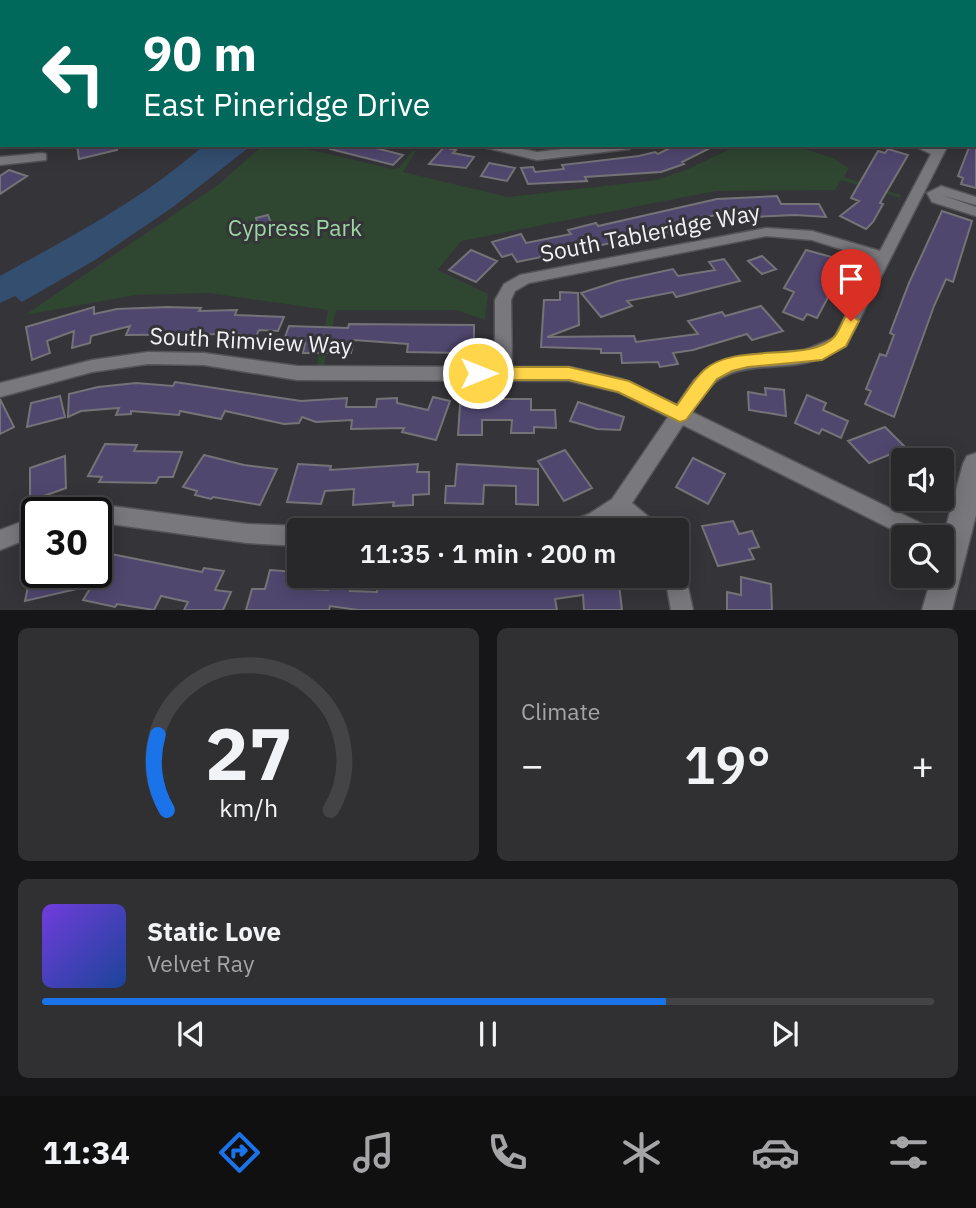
<!DOCTYPE html>
<meta charset="utf-8">
<style>
:root{--surface:#28272a;--page:#302f32;--text:#f1f3f6;--muted:#a5a5a8;--line:#444447;--accent:#1a73e8}
body{margin:0;font-family:"IBM Plex Sans",sans-serif;background:var(--page);color:var(--text);height:100vh;display:flex;flex-direction:column;font-size:26px;white-space:nowrap}
*{box-sizing:border-box;margin:0}
p{font-size:23px;color:var(--muted)}
.icon{flex:none;width:38px;height:38px;fill:none;stroke:currentColor;stroke-width:2;stroke-linecap:round;stroke-linejoin:round}
.map{position:relative;height:610px;overflow:hidden}
.drawer{display:flex;flex-direction:column;gap:18px;padding:18px;background:#161517;flex:1}
.drawer>*{flex:none}
.hud{position:absolute;left:0px;top:0px;width:976px;height:147px;box-shadow:0 4px 18px #0003,0 0 0 2px var(--line);background:#00695c;color:#fff;overflow:hidden}
.buttons{position:absolute;left:891px;top:448px;display:grid;gap:14px}
.buttons a{display:grid;place-items:center;width:63px;height:63px;border-radius:7px;background:var(--surface);box-shadow:0 4px 18px #0003,0 0 0 2px var(--line);font-size:35px}
.speed{position:absolute;left:21px;top:497px;display:flex;gap:14px;font-size:35px;font-weight:700;text-align:center}
.speed>*{display:grid;place-content:center;width:91px;height:91px;border-radius:50%;background:var(--surface);box-shadow:0 4px 18px #0003,0 0 0 2px var(--line);line-height:1}
.speed .limit{border:4px solid #111;border-radius:10px;background:#fff;color:#111}
.pin{position:absolute;display:grid;place-items:center;width:60px;height:60px;color:#fff;margin:-72px -30px;border-radius:50% 50% 50% 0;rotate:-45deg;box-shadow:0 0 7px #0007}
.pin .icon{rotate:45deg}
.me{position:absolute;width:77px;margin:-38px;rotate:90deg;stroke-linejoin:round;filter:drop-shadow(0 0 5px #0008)}
.turn{display:flex;align-items:center;gap:24px;height:147px;padding:0 28px;font-size:32px}
.turn .icon{width:91px;height:91px;stroke-width:2.5}
.turn b{display:block;font-size:49px;line-height:60px}
.big{font-size:52px;font-weight:600;line-height:1.1}
.drawer .card{flex:1;display:flex;flex-direction:column;justify-content:center;gap:10px;min-width:0;padding:0 24px;border-radius:10px;background:var(--page)}
.drawer .dial{align-items:center;gap:0}
.dial svg{height:182px;overflow:visible;fill:none;stroke:var(--line);stroke-width:7;stroke-linecap:round;text-anchor:middle}
.dial text{fill:var(--text);stroke:none}
.song{display:flex;align-items:center;gap:21px}
.cover{width:84px;height:84px;border-radius:10px;background:linear-gradient(135deg,hsl(260 70% 55%),hsl(220 70% 35%))}
.played{height:7px;border-radius:4px;background:linear-gradient(90deg,var(--accent) 70%,var(--line) 70%)}
.keys{display:flex;justify-content:space-around;direction:ltr}
.heat{display:flex;justify-content:space-between;align-items:center;font-size:38px;direction:ltr}
.drawer .tiles{flex:1;display:grid;gap:18px;grid-template-columns:1fr 1fr}
.card:last-child{grid-column:span 2}
.trip{position:absolute;left:287px;top:518px;width:402px;height:70px;border-radius:7px;background:var(--surface);box-shadow:0 4px 18px #0003,0 0 0 2px var(--line);font-weight:600;line-height:70px;text-align:center}
.tabs{display:flex;height:112px;justify-content:space-around;align-items:center;background:#101011;color:var(--muted)}
.tabs .icon{width:49px;height:49px}
.tabs .selected{color:var(--accent)}
.tabs b{font-size:32px;color:var(--text)}
.map>svg:first-child{display:block}
.green{fill:#2f4631}
.water{fill:#344e70}
.building{fill:#50476f;stroke:#747377;stroke-width:2}
.lines{fill:none;stroke-linecap:round;stroke-linejoin:round}
.street-casing{stroke:#545356;stroke-width:3}
.secondary-casing{stroke:#545356;stroke-width:3}
.street{fill:#79787c;fill-rule:evenodd}
.secondary{fill:#79787c;fill-rule:evenodd}
.route{fill:#ffd54a;stroke:#a68a30;stroke-width:2}
.labels{text-anchor:middle;dominant-baseline:central;stroke-width:6;stroke-linejoin:round;paint-order:stroke}
.park-label{font-size:23px;fill:#9cd7a2;stroke:#353438}
.street-label{font-size:23px;fill:#f2f1f4;stroke:#353438}
</style>
<div class="map">
<svg width="976" height="610" viewBox="0 0 976 610">
<rect width="100%" height="100%" fill="#353438"/>
<path class="green" d="M263,145H290L393,169L399,168L412,151H416L403,172L508,197L656,180L688,169L738,145H793L833,158L849,168L844,177L901,195L900,198L841,180L835,190L716,191L461,241L438,270L488,294L485,320L457,310H336L324,365H317L328,310L208,293L136,295L25,315L219,184Z"/>
<path class="water" d="M204,145H252L173,207L95,260L22,302L15,296L0,303V276C70,237 144,199 204,145Z"/>
<path class="building" d="M976,132V188L961,184L963,178L958,176L970,145H975Z
M77,145H117V150L79,159Z
M330,145H364L403,155L393,165L330,149Z
M676,145H716L682,162L684,164L661,172L585,177L587,181L528,184L521,168L533,167L535,172L564,169L562,165L639,156L655,152L658,154Z
M444,147L456,150L453,153L474,157L466,168L429,164Z
M888,149L908,155L880,203L883,204L873,222L866,229L840,216L859,201L851,198L878,151L885,153Z
M489,163L515,168L507,181L481,176Z
M9,170L27,176L0,194V176Z
M777,196L781,204H819L826,217L795,215L734,218L730,212L697,219L702,225L667,233L662,228L628,235L631,239L517,262L512,254L502,257L492,242L521,234L526,243L571,234L568,230L596,223L598,226L717,199Z
M942,211L972,221L953,282L946,279L934,306L894,417L865,404L871,391L866,389L880,354L886,356L894,335L890,333L909,283Z
M268,215L274,231L261,235L256,218Z
M471,250L497,261L476,282L449,270Z
M806,250L839,259L833,270L841,273L817,318L807,314L803,320L783,312L794,292L784,288Z
M762,256L776,269L762,274L748,261Z
M724,259L740,281L676,297L673,292L627,301L632,306L601,317L581,293L618,281L673,269L678,276L715,270L709,262Z
M560,292L578,293L579,325L547,337L634,336L636,342L698,334L688,321L722,312L725,316L761,306L783,331L752,340L747,334L693,350L673,353L678,364L660,367L658,362L622,363L621,353H601V349L541,347L544,300H560Z
M94,307V314L117,309L167,307L201,308L199,311L237,310L235,315L284,317L278,331L259,330L254,341L237,340L240,334L126,335L130,326L91,336L90,343L72,348L74,331L47,341L50,353L32,360L26,327Z
M349,324L474,325V347H459V353L407,352L408,344L354,340L351,353H303L305,343H283L289,326L348,328Z
M175,382L301,401L347,398L346,407H376L377,399L397,398V403L428,410L433,397L450,401L436,440L402,432L404,428L351,429L352,420L316,422L302,417L299,423L284,424L225,411L221,419L180,411L179,415L131,411V414L116,415L119,408L81,411L68,417L69,394L98,387L136,383L173,386Z
M765,388L784,390L786,416L749,410L748,392L766,395Z
M807,395L826,403L823,410L848,421L841,438L822,429L819,434L795,423Z
M60,396L65,417L27,427L31,403Z
M0,399L14,427L0,434Z
M479,399H531V410H555L556,428L534,427V433H511L512,420H482V435H458L460,405H478Z
M578,402L624,417L620,430L597,429L570,421Z
M885,427L906,448L869,463L848,441Z
M105,444L137,445L134,451L182,452L173,477H159L156,483L99,482L102,477L88,476Z
M565,450L592,488L564,501L538,461Z
M204,455L244,465L277,469L260,505L213,497L211,499L195,495L197,491L183,487Z
M65,456L66,488L30,501V468Z
M693,458L725,474L708,504L676,487Z
M298,464L331,466L330,470L418,464L417,472H429V494L413,495V505L393,506L394,502L353,505L354,489L325,491L321,504L287,502Z
M457,464L538,469V505L516,504V486L484,485L483,504L445,503L446,486H455Z
M733,521L739,534L752,531L759,547L749,549L754,559L718,566L702,526Z
M111,554L202,572L204,568L224,571L215,590L231,592L223,610H184L188,602L161,596L154,610L117,604L115,607L83,600Z
M270,570L295,572L291,588L328,590L331,576H354L350,591L377,592L379,576H445V582L474,583V576H514V578L618,576L622,610H584L583,595L555,599L557,610H358L330,606L329,610H246L252,589H265Z
M31,572H79L77,589L25,601Z
M741,577L771,584L772,610H727V592L741,595Z"/>
<g class="lines">
<defs>
<path id="street" d="M22,0H34L21,2Z
M129,0H142L143,2H130Z
M171,0H181L170,2Z
M264,0H274L263,2Z
M471,0H484L485,2H472Z
M562,0H572L561,2Z
M586,0H599L600,2H587Z
M847,0H855V2H847Z
M0,7H2V13H0Z
M0,32L2,33V39L0,38Z
M475,145H501L537,152L596,145H635L629,149L537,160Z
M912,145H948L846,346C833,354 820,360 805,363C771,370 734,361 707,389C701,395 696,405 692,412L935,530L938,537H907L683,425L632,503L656,523L659,530H634L618,517L597,530H563L566,523L589,514L612,499L668,417L618,392L569,381L297,380L204,365L148,364L92,372L0,397V383L92,360L148,352L204,353L297,366L495,367V300L504,284L520,275L766,228L812,231L880,251L931,154ZM766,236L812,240L875,260L834,338L805,350L751,355L710,368L694,380L677,405L622,379L569,367H512L511,300L515,291L529,283Z
M42,153L46,154V160L0,165V157Z
M941,186L976,197V205L941,195L976,207V216L932,202L927,193Z
M96,504L247,524L299,526L307,530H299V546L247,543L96,522V513H86L89,506Z
M37,516V535L0,550V530Z
M677,566L684,569L693,610H671L665,576H677Z"/>
<path id="secondary" d="M976,453V515L952,610H922L932,576H942V541L963,464L967,456Z"/>
</defs>
<use href="#street" class="street-casing"/>
<use href="#secondary" class="secondary-casing"/>
<use href="#street" class="street"/>
<use href="#secondary" class="secondary"/>
</g>
<path class="route" d="M851,315L859,321L846,346L822,360L748,367L732,371L717,379L686,420L680,422L618,392L569,380H478L471,378L469,373L471,369L478,367H569L629,381L677,405C685,394 694,379 704,370C737,341 811,364 835,336C839,331 842,323 845,317Z"/>
<g class="labels">
<g class="park-label">
<text x="295" y="227">Cypress Park</text>
</g>
<g class="street-label">
<text transform="translate(650 232) rotate(-11)">South Tableridge Way</text>
<text transform="translate(251 340) rotate(3)">South Rimview Way</text>
</g>
</g>
</svg>
<div class="buttons">
<a><svg class="icon" aria-label="sound" viewBox="0 0 24 24"><path d="M4 9h4l5-4v14l-5-4H4zM17 9q2 3 0 6"/></svg></a>
<a><svg class="icon" aria-label="search" viewBox="0 0 24 24"><circle cx="10" cy="10" r="6"/><path d="M15 15l6 6"/></svg></a>
</div>
<div class="speed"><div class="limit">30</div></div>
<div class="pin" style="left:851px;top:321px;background:#d93025"><svg class="icon" aria-label="arrive" viewBox="0 0 24 24"><path d="M6 21V4h12l-3 4 3 4H6"/></svg></div>
<svg class="me" style="left:478px;top:373px" viewBox="-20 -20 40 40"><circle r="17" fill="#ffd54a" stroke="#fff" stroke-width="3"/><path d="M0-11L8 9 0 5-8 9z" fill="#fff"/></svg>
<div class="trip">11:35 · 1 min · 200 m</div>
<div class="hud">
<div class="turn"><svg class="icon" aria-label="left" viewBox="0 0 24 24"><path d="M17 20v-9H6M10 6l-5 5 5 5"/></svg><div><b>90 m</b>East Pineridge Drive</div></div>
</div>
</div>
<section class="drawer">
<div class="tiles">
<div class="card dial"><svg viewBox="0 0 100 80">
<path d="M14 69A42 42 0 1 1 86 69"/>
<path d="M14 69A42 42 0 0 1 10 36" stroke="#1a73e8"/>
<text x="50" y="56" font-size="32" font-weight="700">27</text>
<text x="50" y="72" font-size="11">km/h</text>
</svg></div>
<div class="card"><p>Climate</p>
<div class="heat"><a>−</a><b class="big">19°</b><a>+</a></div>
</div>
<div class="card">
<div class="song"><i class="cover"></i><div><b>Static Love</b><p>Velvet Ray</p></div></div>
<div class="played"></div>
<div class="keys"><svg class="icon" aria-label="previous" viewBox="0 0 24 24"><path d="M18 5L8 12l10 7zM5 5v14"/></svg><svg class="icon" aria-label="pause" viewBox="0 0 24 24"><path d="M8 5v14M16 5v14"/></svg><svg class="icon" aria-label="next" viewBox="0 0 24 24"><path d="M6 5l10 7-10 7zM19 5v14"/></svg></div>
</div>
</div>
</section>
<nav class="tabs">
<b>11:34</b>
<svg class="icon selected" aria-label="directions" viewBox="0 0 24 24"><path d="M12 3l9 9-9 9-9-9zM9 14v-3h6M13 9l2 2-2 2"/></svg>
<svg class="icon" aria-label="music" viewBox="0 0 24 24"><path d="M9 18V5l10-2v13"/><circle cx="6" cy="18" r="3"/><circle cx="16" cy="16" r="3"/></svg>
<svg class="icon" aria-label="phone" viewBox="0 0 24 24"><path d="M5 4h4l2 5-3 2q2 4 5 5l2-3 5 2v4C11 20 4 13 5 4z"/></svg>
<svg class="icon" aria-label="climate" viewBox="0 0 24 24"><path d="M12 3v18M4 7l16 10M4 17L20 7"/></svg>
<svg class="icon" aria-label="car" viewBox="0 0 24 24"><path d="M5 17H2v-5l4-1 3-4h7l3 4 3 1v5h-3M9 17h6M6 11h13"/><circle cx="7" cy="17" r="2"/><circle cx="17" cy="17" r="2"/></svg>
<svg class="icon" aria-label="filters" viewBox="0 0 24 24"><path d="M4 7h16M4 17h16"/><circle cx="9" cy="7" r="2"/><circle cx="15" cy="17" r="2"/></svg>
</nav>
